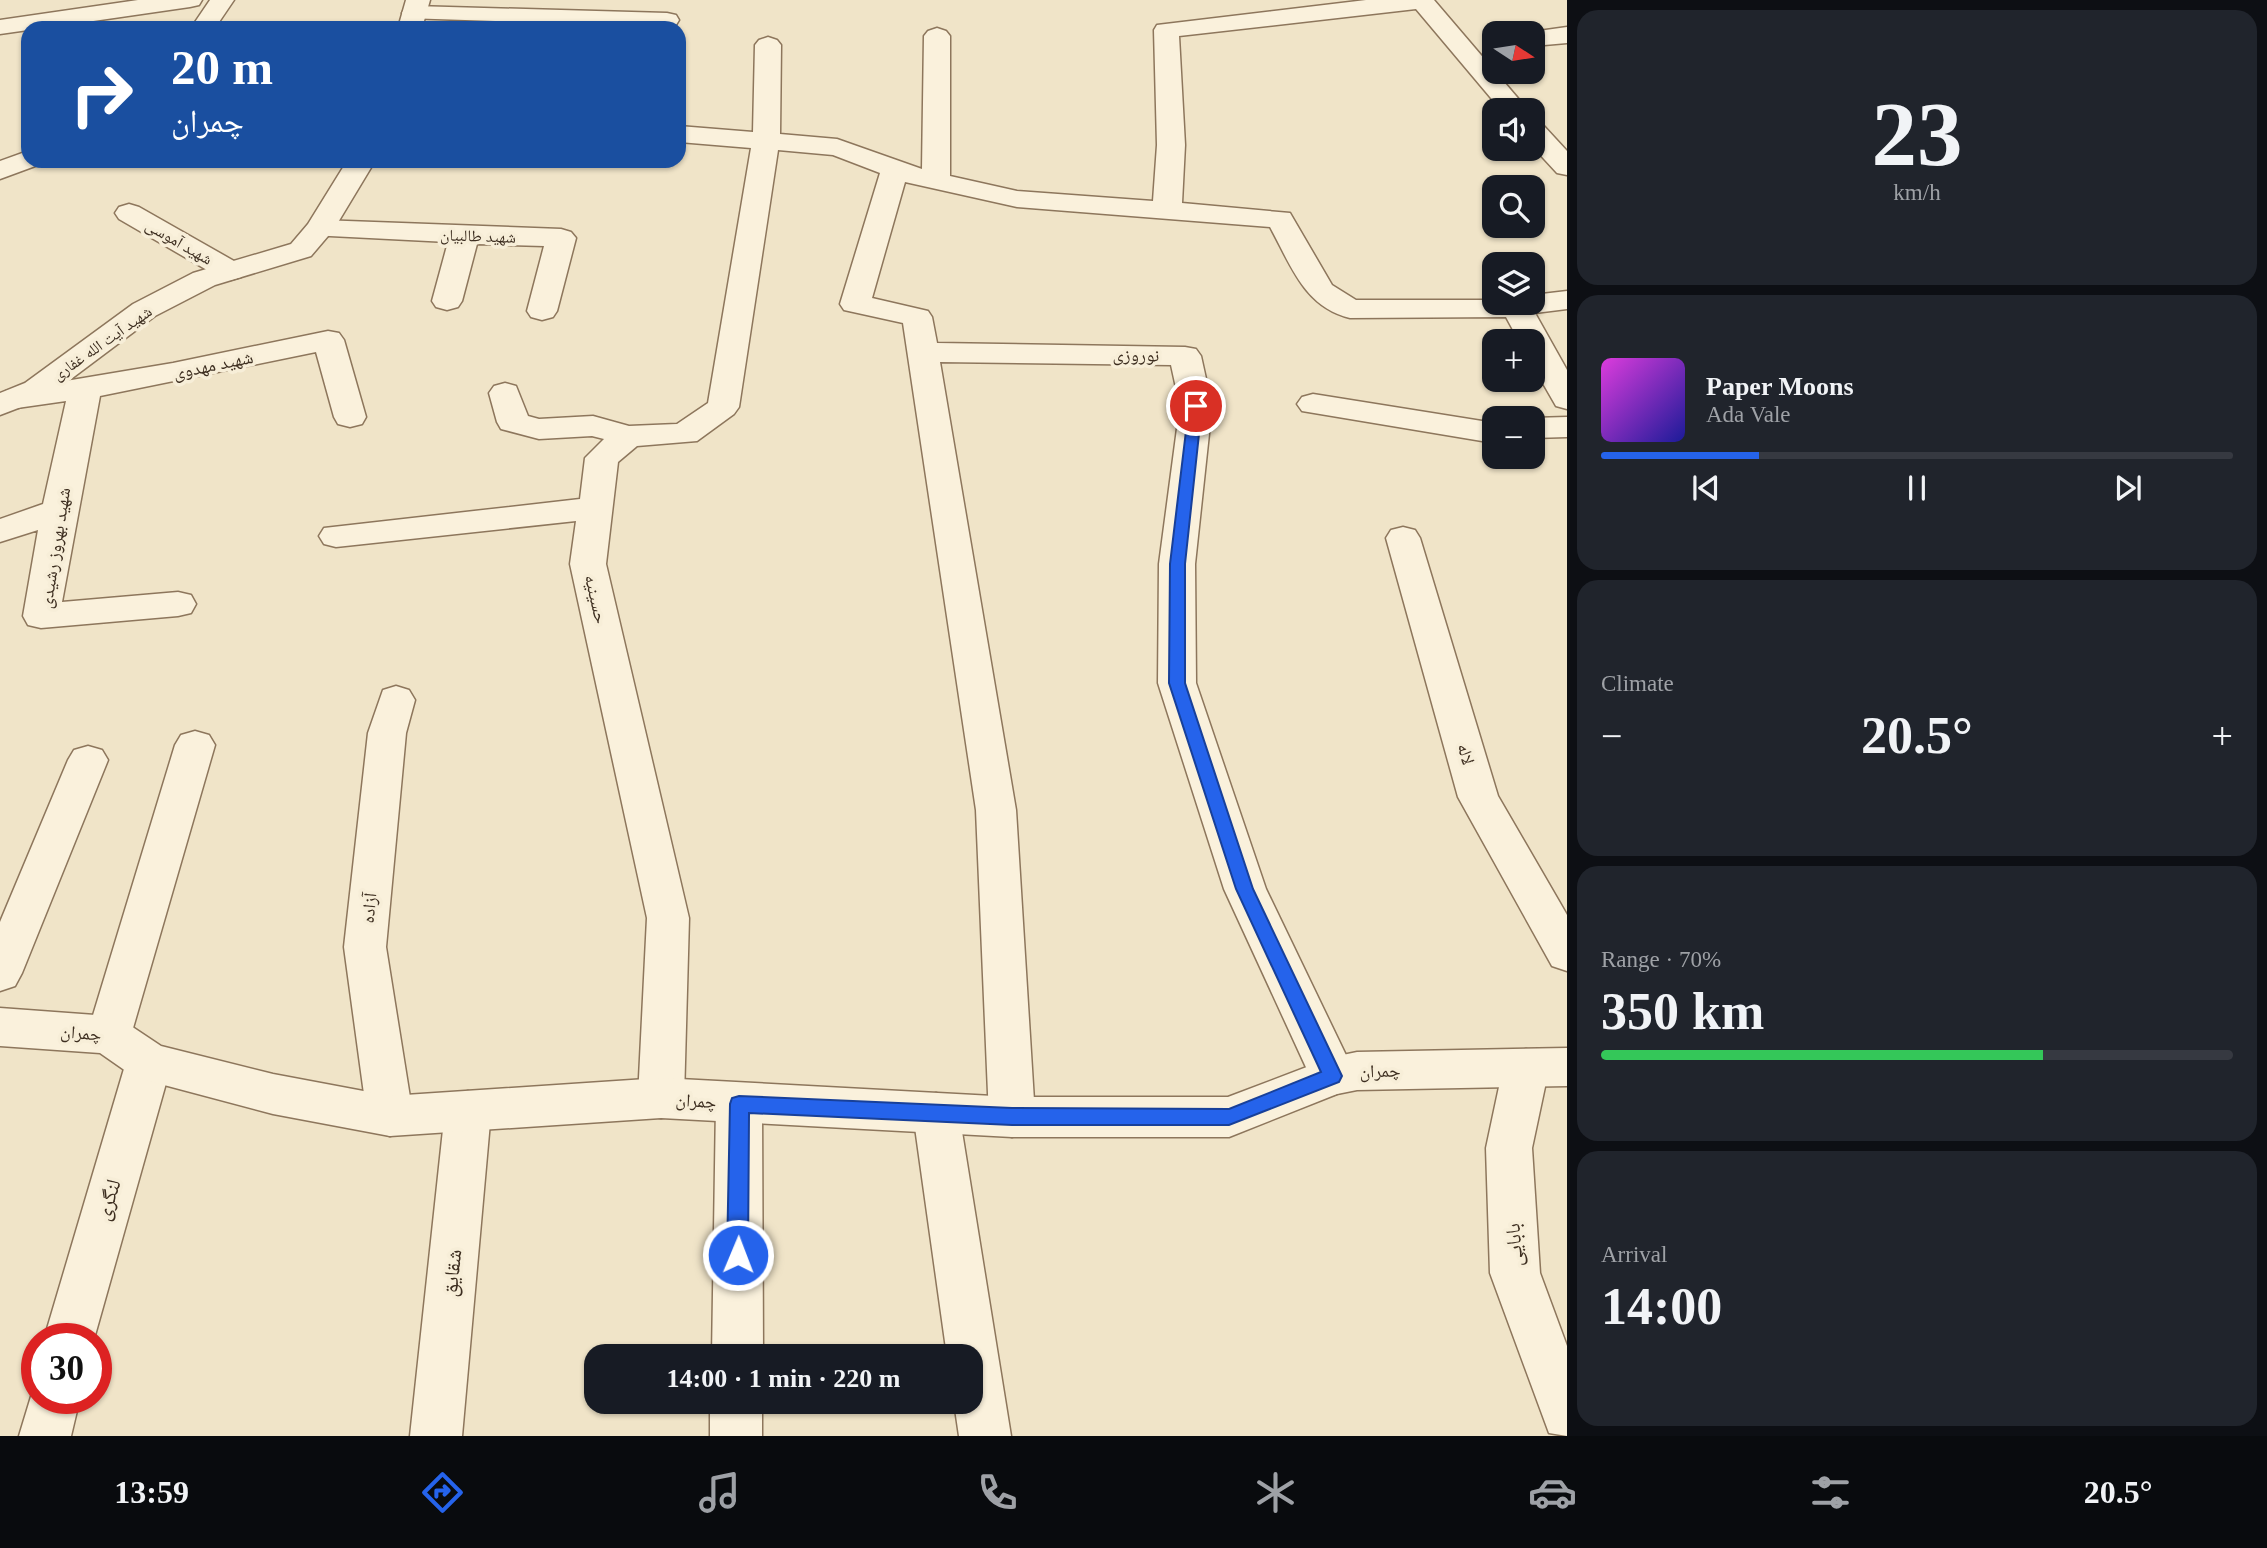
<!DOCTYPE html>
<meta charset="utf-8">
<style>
:root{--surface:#171b24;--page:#20242c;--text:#f1f3f6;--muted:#9ea1a6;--line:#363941;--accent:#2563eb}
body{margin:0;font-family:"Times New Roman","Noto Naskh Arabic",serif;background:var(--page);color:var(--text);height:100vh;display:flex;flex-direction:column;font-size:26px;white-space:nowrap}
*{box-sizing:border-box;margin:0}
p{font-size:23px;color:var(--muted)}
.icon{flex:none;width:38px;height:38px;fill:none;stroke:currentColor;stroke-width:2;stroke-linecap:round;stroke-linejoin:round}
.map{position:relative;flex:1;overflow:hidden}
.drawer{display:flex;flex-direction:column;gap:10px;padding:10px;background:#0d0f14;width:700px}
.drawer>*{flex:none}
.hud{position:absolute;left:21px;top:21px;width:665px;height:147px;border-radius:21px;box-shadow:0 2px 5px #0004;background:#1a4fa0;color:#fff;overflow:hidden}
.needle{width:46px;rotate:102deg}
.tools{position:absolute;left:1482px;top:21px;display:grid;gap:14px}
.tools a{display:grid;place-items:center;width:63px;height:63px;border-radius:14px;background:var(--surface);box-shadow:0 2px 5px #0004;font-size:35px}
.speed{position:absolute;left:21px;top:1323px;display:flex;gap:14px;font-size:35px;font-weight:700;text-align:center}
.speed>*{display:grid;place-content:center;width:91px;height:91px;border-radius:50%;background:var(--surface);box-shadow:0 2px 5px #0004;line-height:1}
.speed .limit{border:10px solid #d22;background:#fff;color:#111}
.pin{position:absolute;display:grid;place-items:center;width:60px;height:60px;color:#fff;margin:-30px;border:4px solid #fff;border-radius:50%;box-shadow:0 2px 7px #0007}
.me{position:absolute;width:77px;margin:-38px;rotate:1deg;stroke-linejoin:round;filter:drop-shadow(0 0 5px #0008)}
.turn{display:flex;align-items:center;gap:24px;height:147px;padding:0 35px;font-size:32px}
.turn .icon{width:91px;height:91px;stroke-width:2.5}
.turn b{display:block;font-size:49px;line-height:60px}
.big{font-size:52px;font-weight:700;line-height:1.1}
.drawer .tile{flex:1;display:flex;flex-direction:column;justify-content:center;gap:10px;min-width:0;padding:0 24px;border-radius:21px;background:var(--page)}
.drawer .dial{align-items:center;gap:0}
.dial b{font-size:91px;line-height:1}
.song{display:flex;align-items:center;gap:21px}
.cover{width:84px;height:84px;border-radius:10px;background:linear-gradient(135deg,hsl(300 70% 55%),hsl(240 70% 35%))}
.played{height:7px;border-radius:4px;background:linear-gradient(90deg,var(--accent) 25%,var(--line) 25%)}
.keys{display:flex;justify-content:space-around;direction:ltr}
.heat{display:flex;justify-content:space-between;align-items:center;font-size:38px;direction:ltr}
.charge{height:10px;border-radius:5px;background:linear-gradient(90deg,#34c759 70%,var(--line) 0)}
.trip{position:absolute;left:584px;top:1344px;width:399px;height:70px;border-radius:21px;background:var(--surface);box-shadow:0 2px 5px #0004;font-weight:700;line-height:70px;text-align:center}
.dock{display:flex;height:112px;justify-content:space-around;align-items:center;background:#090b0e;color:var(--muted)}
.dock .icon{width:49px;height:49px}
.dock .current{color:var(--accent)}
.dock b{font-size:32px;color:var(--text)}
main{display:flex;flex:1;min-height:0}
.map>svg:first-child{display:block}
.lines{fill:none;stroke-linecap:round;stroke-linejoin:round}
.minor-casing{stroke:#8d765c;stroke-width:3}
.tertiary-casing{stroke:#8d765c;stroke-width:3}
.minor{fill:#faf1dc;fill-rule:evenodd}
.tertiary{fill:#faf1dc;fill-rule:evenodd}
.route{fill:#2563eb;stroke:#184099;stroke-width:2}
.labels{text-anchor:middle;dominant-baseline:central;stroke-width:7;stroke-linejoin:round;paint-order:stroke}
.far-street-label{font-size:16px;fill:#3d2e20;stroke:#f7eed8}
.street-label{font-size:18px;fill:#3d2e20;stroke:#f7eed8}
.near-street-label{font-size:21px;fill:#3d2e20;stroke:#f7eed8}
</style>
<main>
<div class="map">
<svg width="1567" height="1436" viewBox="0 0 1567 1436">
<rect width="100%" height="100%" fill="#f0e4c8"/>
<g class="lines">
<defs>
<path id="minor" d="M138,0H202L199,5L190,7L45,28H28V30L0,34V20Z
M210,0H234L215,28H191Z
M1366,0H1434L1528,110H1501L1416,9L1179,36L1185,145L1182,203L1290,213L1332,285L1356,300H1494V303H1533V295L1567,291V309L1535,313L1567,370V409L1556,406L1533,366V341H1519L1506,317L1350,318C1304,307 1291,265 1270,227L1017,207L905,182L872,298L928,311L932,317L937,343L1185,347L1196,349L1201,356L1212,406L1195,564L1196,683L1266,889L1356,1076L1349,1090L1333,1095L1317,1090L1310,1076L1224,889L1158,683L1159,564L1180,406L1171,365L940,362L1016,810L1035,1117L1028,1131L1012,1137L996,1131L989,1117L976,810L903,323L844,310L840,304L880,173L833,155L778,150L739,407L734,414L697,441L637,446L618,462L606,564L689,918L684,1098L677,1112L661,1118L645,1112L638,1098L647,918L570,564L576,521L336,547L324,544L319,536L324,528L580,499L585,458L604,439L592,436L539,439L501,429L497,422L489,393L494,386L505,383L516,386L528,416L539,419L593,416L629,426L677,424L708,403L751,148L679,142V126L753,132L755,45L759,40L768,37L777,40L781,45L780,134L837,139L922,169L924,36L928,31L937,28L946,31L950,36V176L1017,191L1153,201L1157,145L1154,30L1157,25Z
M414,6L667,13L676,15L679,20L676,25L667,27L405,18L402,13L405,8Z
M1567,27V43L1533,46V33H1524Z
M1533,123L1543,125L1567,151V175L1557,173L1533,147Z
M28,151V161H40L38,165L0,179V161Z
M129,204L139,207L241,265L245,271L241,277L230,280L219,277L119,219L115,213L119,207Z
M320,220L561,229L571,232L576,238L557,311L553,317L542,320L531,317L527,311L544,246L477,244L462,301L458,307L447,310L436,307L432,301L448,242L310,235L306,229L310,223Z
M328,331L339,333L344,340L366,417L362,424L350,427L338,424L334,417L316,352L100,396L62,602L178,592L191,595L196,604L191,613L178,616L41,628L28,625L23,616L38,530L0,542V519L43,504L66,401L17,408L6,405L1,398L6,391L173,363Z
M1313,394L1482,421L1494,420V440L1482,441L1302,411L1297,404L1302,397Z
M1567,417V437L1533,438L1532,418Z
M1403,527L1415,530L1420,538L1498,796L1567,915V971L1552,966L1458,797L1386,538L1391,530Z
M396,686L409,690L415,700L406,733L386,947L413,1116L406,1130L390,1136L374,1130L367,1116L344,947L368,733L383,690Z
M195,731L209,735L215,745L131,1035L125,1048L109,1054L93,1048L87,1035L175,745L181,735Z
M88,746L102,750L108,760L22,973L15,986L0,991V922L68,760L74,750Z
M149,1043L165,1048L172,1062L94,1339H44L126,1062L133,1048Z
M1526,1049L1542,1054L1549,1068L1532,1148L1540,1273L1567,1346V1436L1549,1433L1490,1273L1486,1148L1503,1068L1510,1054Z
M739,1084L755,1090L762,1104L763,1356H712L716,1104L723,1090Z
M468,1091L484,1097L491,1111L462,1436H410L445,1111L452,1097Z
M936,1093L952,1099L959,1113L1011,1436H959L954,1402H971V1356H947L913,1113L920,1099Z
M36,1380L37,1398H80L71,1436H19Z
M710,1402H762V1436H710Z"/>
<path id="tertiary" d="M406,0H430L422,28H398Z
M347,161H375L334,229L311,256L215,285L155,316L47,397L0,415V393L25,383L133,304L193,273L291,244L308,224Z
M0,1008L109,1016L125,1022L161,1046L273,1074L390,1096L661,1078L1012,1097H1228L1333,1057L1357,1052L1567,1048V1086L1357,1090L1337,1094L1229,1137H1012L661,1118L390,1136L273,1114L149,1081L133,1076L100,1053L0,1046Z"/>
</defs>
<use href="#minor" class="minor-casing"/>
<use href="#tertiary" class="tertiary-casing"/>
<use href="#minor" class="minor"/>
<use href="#tertiary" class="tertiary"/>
</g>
<path class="route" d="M1196,402L1202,406L1185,564V683L1253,889L1342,1076L1339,1082L1229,1125H1012L749,1113L748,1255L745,1262L738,1265L730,1262L727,1255L730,1104L732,1098L739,1096L1012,1108L1229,1109L1321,1072L1236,889L1169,683L1170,564L1189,406Z"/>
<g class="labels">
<g class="far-street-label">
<text transform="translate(478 236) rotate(2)">شهید طالبیان</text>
<text transform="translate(179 242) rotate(30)">شهید آموسی</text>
<text transform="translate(102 343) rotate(-35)">شهید آیت الله غفاری</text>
</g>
<g class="street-label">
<text transform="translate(1136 355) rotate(1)">نوروزی</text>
<text transform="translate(213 365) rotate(-12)">شهید مهدوی</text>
<text transform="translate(55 548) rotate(-81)">شهید بهروز رشیدی</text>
<text transform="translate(596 599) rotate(77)">حسینیه</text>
<text transform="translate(1466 754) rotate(74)">لاله</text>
<text transform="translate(369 908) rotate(-84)">آزاده</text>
<text transform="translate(81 1033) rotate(5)">چمران</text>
<text transform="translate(1380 1071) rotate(-2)">چمران</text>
<text transform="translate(696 1101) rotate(4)">چمران</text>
</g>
<g class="near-street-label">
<text transform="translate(108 1200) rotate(-73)">لنگری</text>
<text transform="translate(1514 1245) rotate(-94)">بابایی</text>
<text transform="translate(452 1273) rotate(-84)">شقایق</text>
</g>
</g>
</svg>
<div class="tools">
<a><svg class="needle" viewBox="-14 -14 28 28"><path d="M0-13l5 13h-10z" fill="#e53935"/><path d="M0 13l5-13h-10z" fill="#9ea1a6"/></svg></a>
<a><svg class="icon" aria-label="sound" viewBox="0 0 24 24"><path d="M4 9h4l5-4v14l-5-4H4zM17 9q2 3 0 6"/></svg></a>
<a><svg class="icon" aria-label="search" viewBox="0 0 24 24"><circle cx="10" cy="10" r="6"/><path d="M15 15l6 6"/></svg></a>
<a><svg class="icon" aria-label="layers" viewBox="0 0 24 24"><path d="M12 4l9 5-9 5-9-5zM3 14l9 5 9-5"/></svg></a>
<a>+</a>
<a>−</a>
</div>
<div class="speed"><div class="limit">30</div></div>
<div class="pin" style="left:1196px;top:406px;background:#d93025"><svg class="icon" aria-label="arrive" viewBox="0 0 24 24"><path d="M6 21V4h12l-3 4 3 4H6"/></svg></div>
<svg class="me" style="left:738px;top:1255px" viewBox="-20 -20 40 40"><circle r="17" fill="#2563eb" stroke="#fff" stroke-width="3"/><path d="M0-11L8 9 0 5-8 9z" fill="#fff"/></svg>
<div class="trip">14:00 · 1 min · 220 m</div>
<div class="hud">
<div class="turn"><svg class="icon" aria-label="right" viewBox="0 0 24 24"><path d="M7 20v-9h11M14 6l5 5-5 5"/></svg><div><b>20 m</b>چمران</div></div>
</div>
</div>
<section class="drawer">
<div class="tile dial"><b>23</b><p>km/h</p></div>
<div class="tile">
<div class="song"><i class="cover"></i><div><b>Paper Moons</b><p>Ada Vale</p></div></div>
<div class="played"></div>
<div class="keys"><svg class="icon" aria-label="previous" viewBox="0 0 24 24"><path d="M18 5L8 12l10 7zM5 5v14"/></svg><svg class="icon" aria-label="pause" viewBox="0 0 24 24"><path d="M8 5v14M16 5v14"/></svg><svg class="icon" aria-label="next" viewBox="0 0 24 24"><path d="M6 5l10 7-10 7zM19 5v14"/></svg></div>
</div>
<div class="tile"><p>Climate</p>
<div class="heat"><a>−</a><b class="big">20.5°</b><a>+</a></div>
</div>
<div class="tile"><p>Range · 70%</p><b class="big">350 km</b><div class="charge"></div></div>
<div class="tile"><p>Arrival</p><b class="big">14:00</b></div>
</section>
</main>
<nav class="dock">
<b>13:59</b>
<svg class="icon current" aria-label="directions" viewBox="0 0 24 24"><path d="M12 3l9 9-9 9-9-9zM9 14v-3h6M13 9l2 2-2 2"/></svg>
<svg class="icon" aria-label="music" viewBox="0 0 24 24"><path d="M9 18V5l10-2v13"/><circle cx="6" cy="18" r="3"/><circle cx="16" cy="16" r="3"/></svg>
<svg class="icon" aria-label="phone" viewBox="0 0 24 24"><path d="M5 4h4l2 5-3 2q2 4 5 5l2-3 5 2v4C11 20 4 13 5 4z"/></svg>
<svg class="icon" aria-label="climate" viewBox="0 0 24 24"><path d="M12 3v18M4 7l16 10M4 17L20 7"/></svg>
<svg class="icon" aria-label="car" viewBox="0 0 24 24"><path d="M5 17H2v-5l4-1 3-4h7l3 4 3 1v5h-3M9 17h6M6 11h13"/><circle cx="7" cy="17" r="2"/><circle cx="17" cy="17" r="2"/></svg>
<svg class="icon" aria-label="filters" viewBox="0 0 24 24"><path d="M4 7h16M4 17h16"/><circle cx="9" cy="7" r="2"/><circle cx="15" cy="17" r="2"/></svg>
<b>20.5°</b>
</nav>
